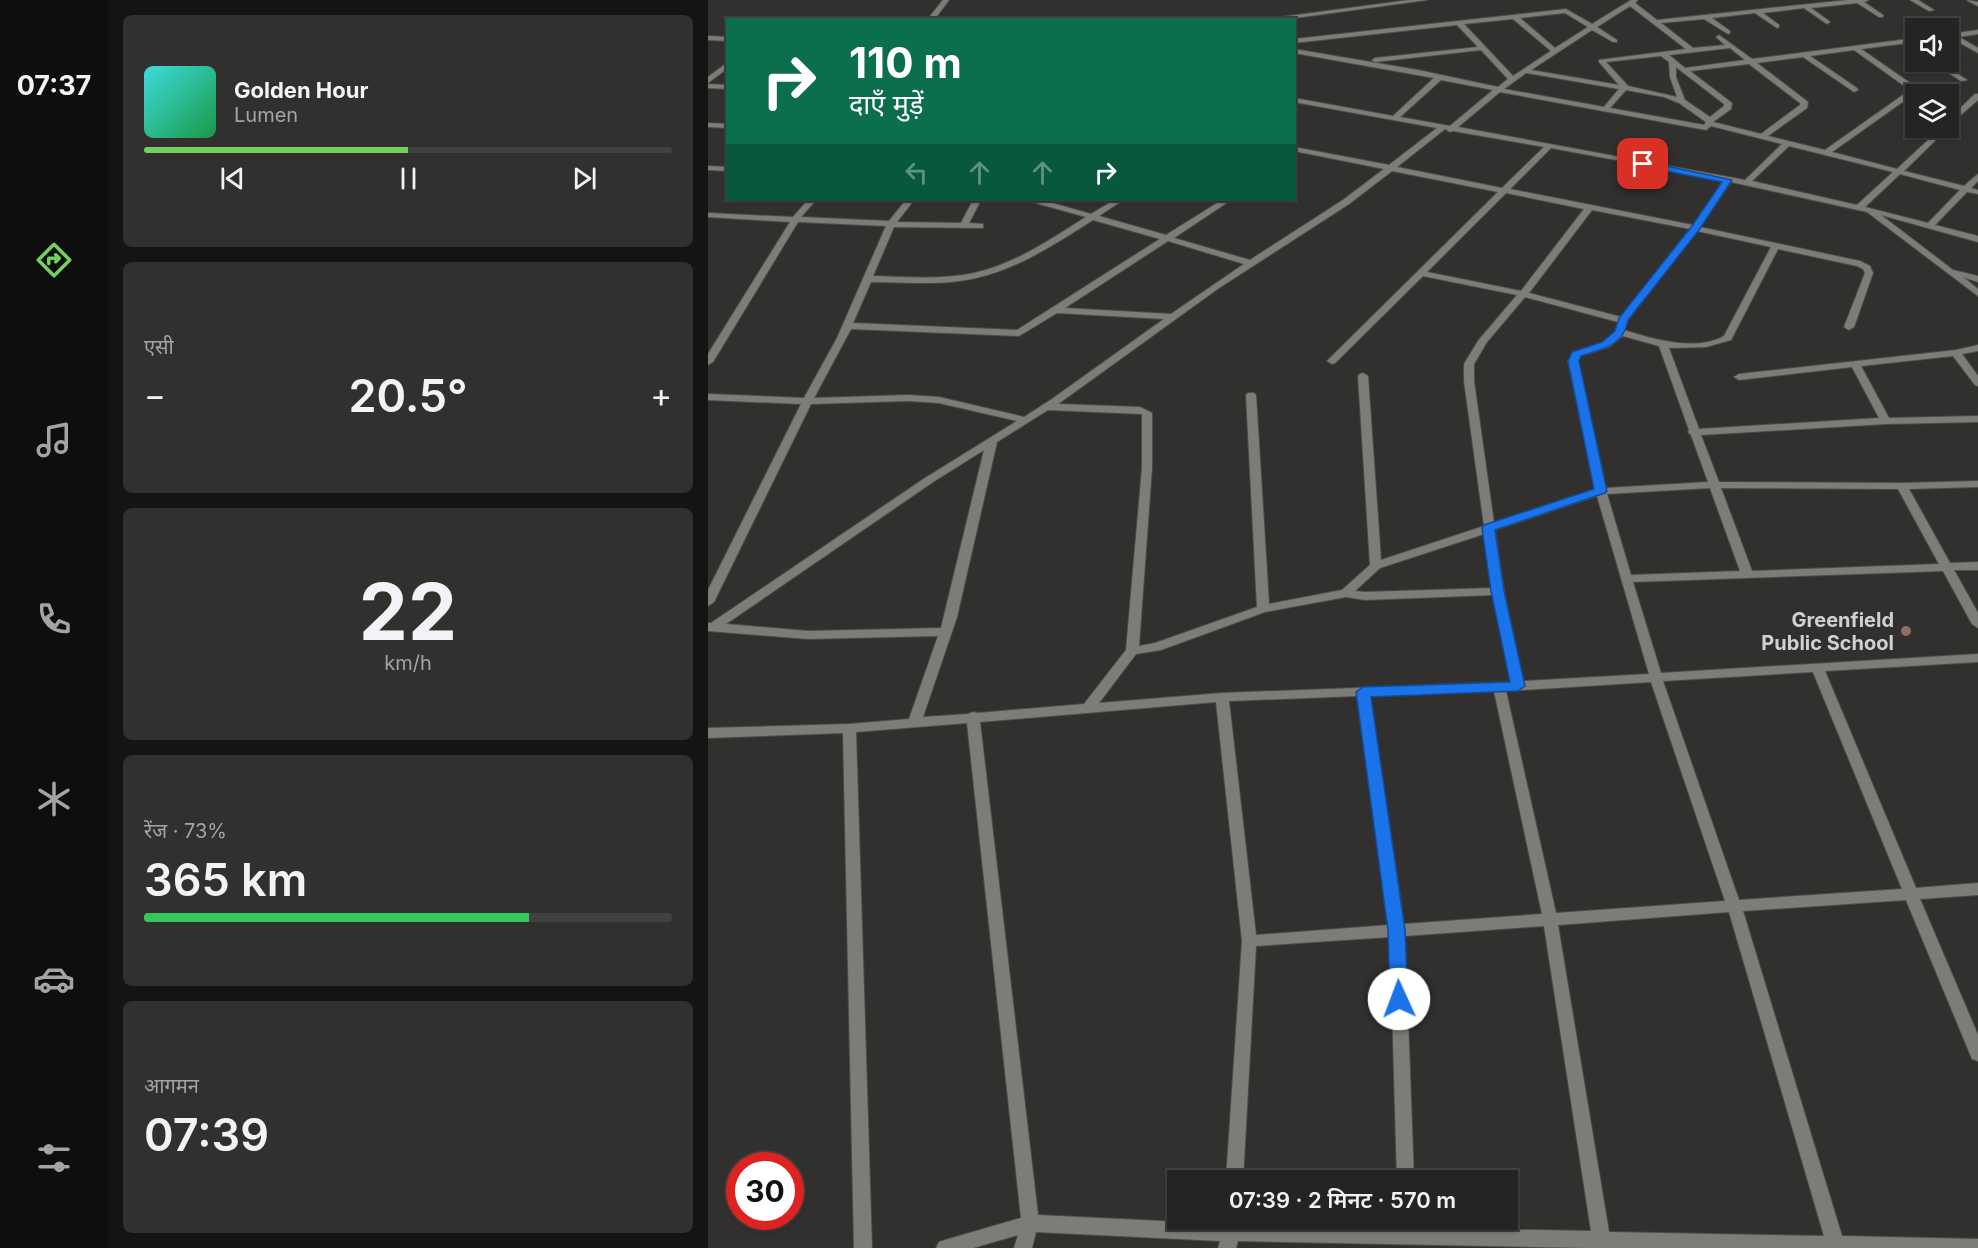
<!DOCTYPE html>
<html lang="hi">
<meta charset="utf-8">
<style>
:root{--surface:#262422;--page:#32302f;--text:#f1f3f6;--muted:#a4a4a5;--line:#424140;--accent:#72d25d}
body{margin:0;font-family:Inter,"Noto Sans Devanagari",sans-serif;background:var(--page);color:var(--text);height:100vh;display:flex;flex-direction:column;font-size:22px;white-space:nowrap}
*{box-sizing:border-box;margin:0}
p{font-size:20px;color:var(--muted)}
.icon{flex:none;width:33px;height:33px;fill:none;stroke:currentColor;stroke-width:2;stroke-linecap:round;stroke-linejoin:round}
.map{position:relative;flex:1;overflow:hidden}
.sheet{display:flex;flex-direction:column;gap:15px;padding:15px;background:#151413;width:600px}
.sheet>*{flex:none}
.top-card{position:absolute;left:18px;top:18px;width:570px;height:183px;border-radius:0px;box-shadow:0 2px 4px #0004,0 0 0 2px var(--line);background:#0b6e4f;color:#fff;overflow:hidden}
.buttons{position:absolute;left:1197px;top:18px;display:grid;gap:12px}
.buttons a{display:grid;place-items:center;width:54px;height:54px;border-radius:0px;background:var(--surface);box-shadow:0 2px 4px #0004,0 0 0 2px var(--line);font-size:30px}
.speed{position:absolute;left:18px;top:1152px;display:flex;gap:12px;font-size:30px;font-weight:700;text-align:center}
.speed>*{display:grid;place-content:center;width:78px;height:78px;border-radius:50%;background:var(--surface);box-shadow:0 2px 4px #0004,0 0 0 2px var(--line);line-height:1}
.speed .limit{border:9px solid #d22;background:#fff;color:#111}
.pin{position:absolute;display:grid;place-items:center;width:51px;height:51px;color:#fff;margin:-26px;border-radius:12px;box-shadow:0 3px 9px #0006}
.me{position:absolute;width:66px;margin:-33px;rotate:358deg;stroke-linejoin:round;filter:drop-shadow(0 0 4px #0008)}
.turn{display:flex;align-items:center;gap:21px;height:126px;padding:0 24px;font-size:27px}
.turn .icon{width:78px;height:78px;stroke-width:2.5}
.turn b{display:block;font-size:42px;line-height:51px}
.lanes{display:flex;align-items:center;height:57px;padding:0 24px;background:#0003;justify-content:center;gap:30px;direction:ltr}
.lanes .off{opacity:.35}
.big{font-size:45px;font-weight:600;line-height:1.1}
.sheet .tile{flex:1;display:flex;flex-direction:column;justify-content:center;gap:9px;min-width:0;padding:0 21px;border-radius:9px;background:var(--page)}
.sheet .dial{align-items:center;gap:0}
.dial b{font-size:78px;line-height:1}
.song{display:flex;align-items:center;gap:18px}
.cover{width:72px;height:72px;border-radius:9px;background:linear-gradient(135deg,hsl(180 70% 55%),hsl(140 70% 35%))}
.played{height:6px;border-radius:3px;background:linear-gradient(90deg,var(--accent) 50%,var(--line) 50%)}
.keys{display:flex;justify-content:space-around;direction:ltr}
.heat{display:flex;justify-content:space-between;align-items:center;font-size:33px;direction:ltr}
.charge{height:9px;border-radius:4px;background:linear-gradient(90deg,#34c759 73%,var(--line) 0)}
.trip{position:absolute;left:459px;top:1170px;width:351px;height:60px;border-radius:0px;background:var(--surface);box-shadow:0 2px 4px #0004,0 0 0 2px var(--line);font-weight:600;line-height:60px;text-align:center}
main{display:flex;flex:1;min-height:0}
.menu{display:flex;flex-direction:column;width:108px;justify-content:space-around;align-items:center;background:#0f0e0e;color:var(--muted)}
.menu .icon{width:42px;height:42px}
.menu .current{color:var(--accent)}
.menu b{font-size:27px;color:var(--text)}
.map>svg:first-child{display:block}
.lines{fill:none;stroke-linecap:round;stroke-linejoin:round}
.street-casing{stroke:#4d4c4a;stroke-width:2}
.street{fill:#7e7c79;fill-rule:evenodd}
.route{fill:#1a73e8;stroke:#114b97;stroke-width:1.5}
.education-dot{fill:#8d6e63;stroke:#32302e;stroke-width:2}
.labels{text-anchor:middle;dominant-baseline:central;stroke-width:6;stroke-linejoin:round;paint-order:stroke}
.poi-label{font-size:20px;font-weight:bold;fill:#d2d1d0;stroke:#32302e;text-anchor:end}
</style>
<main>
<nav class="menu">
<b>07:37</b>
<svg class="icon current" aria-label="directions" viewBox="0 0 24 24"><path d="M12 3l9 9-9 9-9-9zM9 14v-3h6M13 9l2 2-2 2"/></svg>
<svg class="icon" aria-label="music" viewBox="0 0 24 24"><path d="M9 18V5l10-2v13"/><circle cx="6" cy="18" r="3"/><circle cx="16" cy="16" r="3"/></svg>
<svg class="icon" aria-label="phone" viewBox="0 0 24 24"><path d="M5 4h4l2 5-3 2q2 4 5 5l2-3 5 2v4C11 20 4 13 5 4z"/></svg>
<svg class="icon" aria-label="climate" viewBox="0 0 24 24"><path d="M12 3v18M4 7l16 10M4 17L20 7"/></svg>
<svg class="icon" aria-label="car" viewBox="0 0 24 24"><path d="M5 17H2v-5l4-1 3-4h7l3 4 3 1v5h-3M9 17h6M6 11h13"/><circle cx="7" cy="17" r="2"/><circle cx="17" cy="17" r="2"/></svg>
<svg class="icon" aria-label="filters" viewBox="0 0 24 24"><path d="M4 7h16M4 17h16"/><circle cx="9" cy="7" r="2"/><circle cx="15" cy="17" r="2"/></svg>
</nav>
<section class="sheet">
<div class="tile">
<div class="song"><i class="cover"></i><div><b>Golden Hour</b><p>Lumen</p></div></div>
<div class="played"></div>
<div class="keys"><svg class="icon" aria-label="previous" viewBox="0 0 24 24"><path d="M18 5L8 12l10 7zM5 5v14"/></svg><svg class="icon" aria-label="pause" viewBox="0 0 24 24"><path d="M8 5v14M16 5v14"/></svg><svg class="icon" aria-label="next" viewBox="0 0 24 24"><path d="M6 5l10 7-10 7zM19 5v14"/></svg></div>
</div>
<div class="tile"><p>एसी</p>
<div class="heat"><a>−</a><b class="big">20.5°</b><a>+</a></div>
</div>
<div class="tile dial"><b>22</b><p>km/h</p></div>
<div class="tile"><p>रेंज · 73%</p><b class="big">365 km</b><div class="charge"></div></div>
<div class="tile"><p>आगमन</p><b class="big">07:39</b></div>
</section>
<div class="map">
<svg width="1270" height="1248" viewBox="0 0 1270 1248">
<rect width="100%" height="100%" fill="#32302e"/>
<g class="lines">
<defs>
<path id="street" d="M235,0H241L226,20H219Z
M701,0H719L573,20H550Z
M923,0H930L927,3L949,20L1140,0H1161L1156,2L1175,15V17H1171L1149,3L1103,8L1121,21L1122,22L1119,24L1096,8L1055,13L1071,25V27L1069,28L1047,13L1004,18L1022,31V33L1020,34L996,19L953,23L985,48L1017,45L1008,37L1011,35L1044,59L1208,38V42L1153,49L1205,85L1210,91L1124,152L1189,169L1233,128H1240L1196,171L1256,186L1270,174V181L1263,188L1270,190V194L1259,192L1227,225L1270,236V242L1173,215L1245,270L1270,276V282L1255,277L1270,289V296L1159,212L1023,182L992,227L1152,261L1162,266L1165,273L1146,327L1141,330L1136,327L1157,273L1155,269L1149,266L1070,249L1023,340L998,347L961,348L991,429L1171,418L1144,367L1031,380L1026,377L1031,374L1248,350L1270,345V351L1254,354L1270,376V386L1267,385L1245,356L1153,366L1181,418L1270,416V422L1178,424L993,435L1011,482L1194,483L1270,481V487L1201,489L1242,563L1270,562V570H1246L1270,613V628L1264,624L1235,571L925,582L953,673L1270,654V662L1117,671L1208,888L1270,883V895L1212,899L1270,1035V1061L1264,1059L1262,1054L1198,900L1035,911L1134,1236L1270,1239V1248H878L530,1241L528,1248H510L512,1241L328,1232L324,1248H306L310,1235L265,1248H228L231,1242L237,1240L313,1218L259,723L148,732L164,1248H146L135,733L0,738V728L141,724L201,719L230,636L100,639L0,631V623H3L217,478L309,421L231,403L200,401L103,404L6,602L0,606V590L93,404L0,400V394L96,398L129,338L178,226L90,222L5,362L0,365V354L82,222L0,217V213L85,217L100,200H108L93,217L181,221L198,200H206L189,222L253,223L265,200H273L261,223L275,224V228L186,227L165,276C199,277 233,280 266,273C307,264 343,239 378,217L324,202L323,200H334L383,214L406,200H415L391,216L458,235L514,200H523L466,238L542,260L635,200L676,169L586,151V147L681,165L729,128L586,102V98L685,116L726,78L586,53V49L710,70L790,87L800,79L773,50L667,62L664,60L667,58L770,47L749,25L586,43V39L858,9L884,24ZM922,6L978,49L891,60V62L911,85L823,70L884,30L905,42H909V40L889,27ZM857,13L880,27L847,48L812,18ZM805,19L843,51L805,76L756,24ZM1022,48L1037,60L977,68L961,55ZM1146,50L1202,90L1117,150L1060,136L1099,108L1100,102L1049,63L1095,57L1146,92L1150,90L1149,88L1102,56ZM953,56L961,62L962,77L969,97L920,86L898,62ZM1041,64L1092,103V105L1053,134L1005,122L1023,109L1024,103L982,71ZM968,67L1016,104V106L1002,117L977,100L968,77ZM818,73H819L911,89L896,107L796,89ZM733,80L785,90L742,126L692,117ZM918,90L956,97L971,103L998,122L996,125L902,108ZM792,92L998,130L1003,126L1074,144L1037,180L750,127ZM737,129L742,132L745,131L836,147L794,188L689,167ZM1081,146L1185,172L1149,205L1044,181ZM843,148L1016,180L985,225L802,189ZM684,171L790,192L619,361L624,364L627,363L715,276L809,295L770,341L756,364V381L776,526L673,560L660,376L655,373L652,374L650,376L662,565L634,590L561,604L548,395L546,393H540L538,395L549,607L447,643L431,646L444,468V413L432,407L350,404L511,288L641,204ZM1192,174L1252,190L1220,223L1157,207ZM798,193L876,209L813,291L719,272ZM884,210L982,229L913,317L821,293ZM385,220L452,239L309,330L145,323L163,282C192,282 222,285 251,281C301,275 344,246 385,220ZM989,231L1063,247L1016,336C988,352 944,339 916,330L920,320ZM460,241L536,264L463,314L357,308ZM817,297L910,322L908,328L910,330L895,343L865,352L860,361L887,489L786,523L766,381V364L779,342ZM349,313L456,319L344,399L316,417L231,397L200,395L106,398L143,329L311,336ZM915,336L951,346L981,430L980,432L983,435L1000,482L898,488L870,361L872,356L901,347ZM340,410L434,414V468L418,650L376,704L270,713L265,712L260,714L215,717L249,617L289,442ZM276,450L233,628L100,631L18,624L225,482ZM1002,488L1032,571L923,575L899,494ZM1013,488L1190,489L1231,564L1044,571ZM889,496L941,674L815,681L796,591L787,530ZM776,534L784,588L657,592L647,591L672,568ZM785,595L803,682L514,693L391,703L428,654L453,650L557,612L638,597L657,600ZM1105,672L1194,889L1031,900L955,681ZM943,682L1017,901L848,913L798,691ZM786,691L834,914L696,924L662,696ZM649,696L681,925L548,935L521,701ZM508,702L534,941L518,1180H535L548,946L682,937L689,1180H706L697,936L836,926L883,1231L709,1228V1220H691V1228L532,1225L533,1220H515V1224L330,1215L272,722ZM1021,912L1116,1236L901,1232L850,925Z
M1202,0H1210L1226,10L1221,11Z
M1259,0L1270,2V6L1260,1Z
M1270,30V34L1251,37L1270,48V53L1243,38H1240L1242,34Z
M0,36L20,37V41L0,40Z
M20,62V68L0,83V77Z
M1224,62H1231L1259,80L1253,81Z
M0,84L20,85V89L0,88Z
M1267,94H1270V100L1240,126V120Z
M0,123L20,124V128L0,127Z
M0,166L20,167V171L0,170Z"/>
</defs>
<use href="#street" class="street-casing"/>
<use href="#street" class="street"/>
</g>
<path class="route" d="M935,161L1024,180L991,230L920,320C916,346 894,349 873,356L871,361L899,491L897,493L787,530L796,591L817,686L810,691L663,697L697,930L700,999L697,1004L691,1006L685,1004L682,999L680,930L648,692L655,687L802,682L783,591L774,528L776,525L886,489L860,361L864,352L894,342L907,331L911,318L984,226L1014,182L932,166L931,164Z"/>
<circle class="education-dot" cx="1198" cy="631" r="6"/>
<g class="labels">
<g class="poi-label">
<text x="1186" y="620">Greenfield<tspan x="1186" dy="23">Public School</tspan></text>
</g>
</g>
</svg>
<div class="buttons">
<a><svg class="icon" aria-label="sound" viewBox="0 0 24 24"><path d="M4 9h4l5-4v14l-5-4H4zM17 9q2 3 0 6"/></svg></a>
<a><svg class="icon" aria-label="layers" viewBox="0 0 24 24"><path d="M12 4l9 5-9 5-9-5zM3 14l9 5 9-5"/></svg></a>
</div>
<div class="speed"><div class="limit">30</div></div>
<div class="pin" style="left:935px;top:164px;background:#d93025"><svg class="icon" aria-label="arrive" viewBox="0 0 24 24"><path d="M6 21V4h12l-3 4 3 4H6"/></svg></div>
<svg class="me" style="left:691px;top:999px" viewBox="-20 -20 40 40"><circle r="19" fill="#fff"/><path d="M0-13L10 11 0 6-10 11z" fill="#1a73e8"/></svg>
<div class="trip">07:39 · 2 मिनट · 570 m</div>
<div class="top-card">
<div class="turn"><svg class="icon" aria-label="right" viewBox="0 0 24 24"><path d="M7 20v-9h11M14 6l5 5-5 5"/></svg><div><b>110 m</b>दाएँ मुड़ें</div></div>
<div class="lanes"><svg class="icon off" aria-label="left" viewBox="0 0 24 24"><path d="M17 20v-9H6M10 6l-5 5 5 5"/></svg><svg class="icon off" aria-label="ahead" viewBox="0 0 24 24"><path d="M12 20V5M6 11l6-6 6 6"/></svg><svg class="icon off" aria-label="ahead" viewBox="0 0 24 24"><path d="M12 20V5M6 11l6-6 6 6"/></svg><svg class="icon" aria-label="right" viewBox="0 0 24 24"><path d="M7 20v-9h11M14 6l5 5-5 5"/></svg></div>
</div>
</div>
</main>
